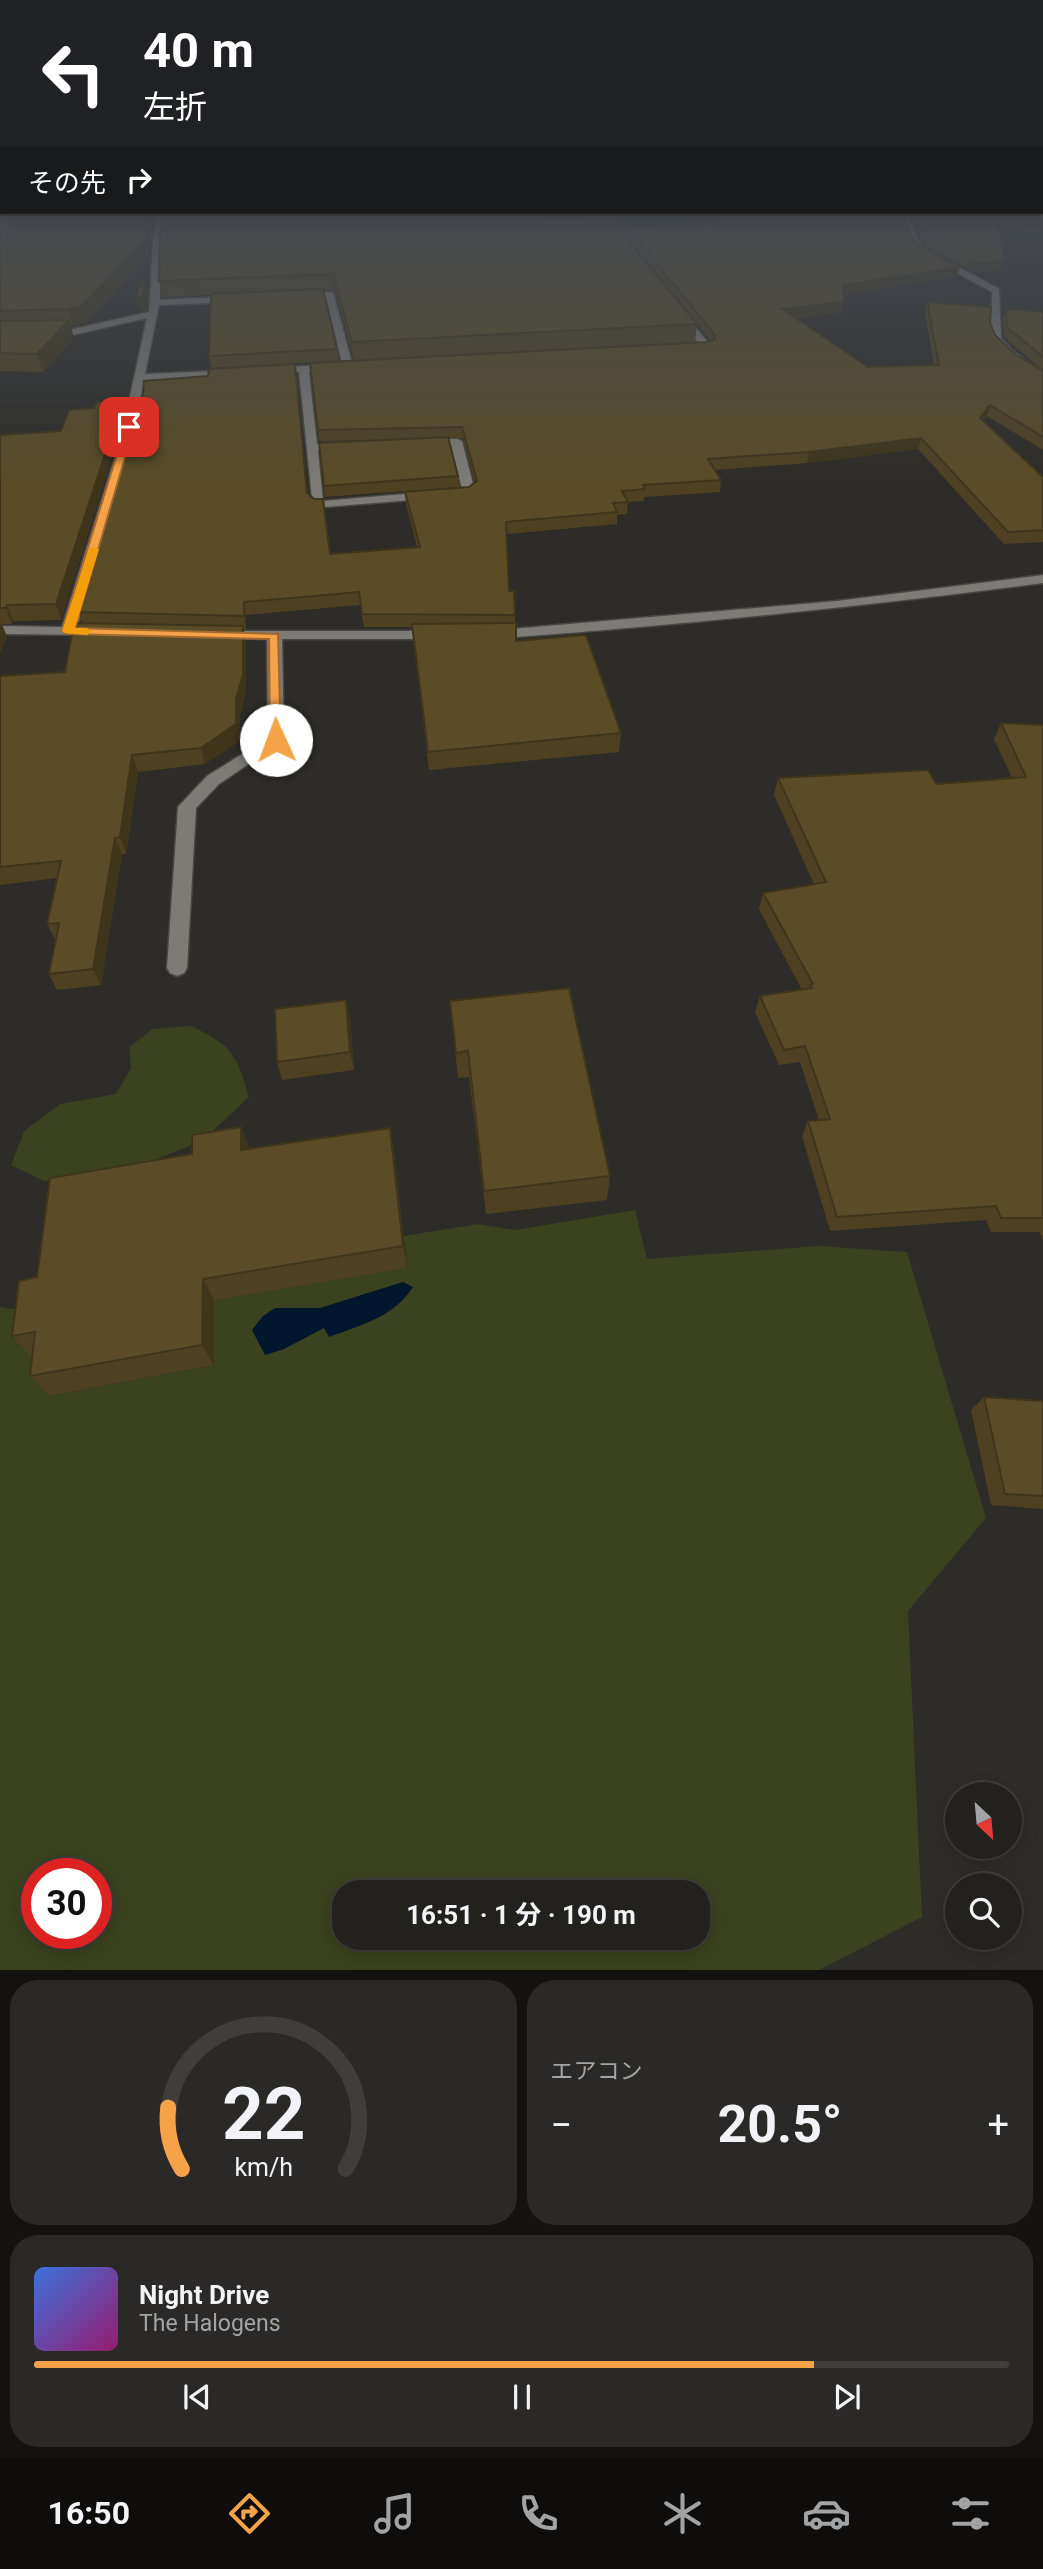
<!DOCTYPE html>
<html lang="ja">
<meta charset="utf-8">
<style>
:root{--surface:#22211e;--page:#2a2927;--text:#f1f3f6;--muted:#a2a3a4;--line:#3f3e3c;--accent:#f6a248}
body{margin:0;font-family:Roboto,"Noto Sans JP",sans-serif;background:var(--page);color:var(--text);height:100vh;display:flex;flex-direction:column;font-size:26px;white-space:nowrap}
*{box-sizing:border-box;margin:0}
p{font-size:23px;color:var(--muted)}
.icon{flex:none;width:38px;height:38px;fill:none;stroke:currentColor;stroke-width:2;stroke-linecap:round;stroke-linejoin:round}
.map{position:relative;height:1970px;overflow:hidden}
.drawer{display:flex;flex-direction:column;gap:10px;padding:10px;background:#131210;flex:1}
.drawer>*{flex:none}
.top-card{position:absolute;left:0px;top:0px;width:1043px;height:214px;box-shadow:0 4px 18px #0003,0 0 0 2px var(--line);background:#202124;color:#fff;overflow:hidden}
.needle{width:46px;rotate:154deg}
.buttons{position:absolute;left:945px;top:1782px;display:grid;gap:14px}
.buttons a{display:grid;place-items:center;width:77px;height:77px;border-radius:50%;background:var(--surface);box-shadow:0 4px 18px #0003,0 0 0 2px var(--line);font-size:35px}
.speed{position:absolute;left:21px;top:1858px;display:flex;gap:14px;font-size:35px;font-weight:700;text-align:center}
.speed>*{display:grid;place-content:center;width:91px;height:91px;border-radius:50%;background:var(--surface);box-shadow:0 4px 18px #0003,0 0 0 2px var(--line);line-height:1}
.speed .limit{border:10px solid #d22;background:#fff;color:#111}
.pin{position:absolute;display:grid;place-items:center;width:60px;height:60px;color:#fff;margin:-30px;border-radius:14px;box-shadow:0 4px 10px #0006}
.me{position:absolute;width:77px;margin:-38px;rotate:358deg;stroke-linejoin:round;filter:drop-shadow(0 0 5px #0008)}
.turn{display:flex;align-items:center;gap:24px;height:147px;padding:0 28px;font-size:32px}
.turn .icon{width:91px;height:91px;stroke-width:2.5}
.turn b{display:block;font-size:49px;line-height:60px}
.then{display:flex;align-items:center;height:66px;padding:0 28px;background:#0003;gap:14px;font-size:26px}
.big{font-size:52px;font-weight:700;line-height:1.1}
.drawer .widget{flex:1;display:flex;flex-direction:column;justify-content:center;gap:10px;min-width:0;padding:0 24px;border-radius:28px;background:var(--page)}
.drawer .dial{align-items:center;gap:0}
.dial svg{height:182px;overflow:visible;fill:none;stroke:var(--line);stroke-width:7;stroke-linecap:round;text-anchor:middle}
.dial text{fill:var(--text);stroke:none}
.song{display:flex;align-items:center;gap:21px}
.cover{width:84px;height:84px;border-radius:10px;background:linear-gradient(135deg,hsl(220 70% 55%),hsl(320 70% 35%))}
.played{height:7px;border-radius:4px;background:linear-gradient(90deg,var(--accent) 80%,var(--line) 80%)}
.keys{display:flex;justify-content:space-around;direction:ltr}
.heat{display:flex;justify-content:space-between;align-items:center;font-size:38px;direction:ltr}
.drawer .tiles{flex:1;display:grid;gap:10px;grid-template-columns:1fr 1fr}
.widget:last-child{grid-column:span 2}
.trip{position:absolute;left:332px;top:1880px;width:378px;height:70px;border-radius:28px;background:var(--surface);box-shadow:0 4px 18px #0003,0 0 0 2px var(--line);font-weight:700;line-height:70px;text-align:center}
.menu{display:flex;height:112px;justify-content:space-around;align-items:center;background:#0e0d0c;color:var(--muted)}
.menu .icon{width:49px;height:49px}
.menu .on{color:var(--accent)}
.menu b{font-size:32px;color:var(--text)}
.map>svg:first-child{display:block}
.green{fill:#3a421f;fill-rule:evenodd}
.water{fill:#00162d}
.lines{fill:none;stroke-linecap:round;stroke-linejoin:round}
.street-casing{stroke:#484745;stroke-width:3}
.street{fill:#7c7b76;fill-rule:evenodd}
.wall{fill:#4d4122}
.shaded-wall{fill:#3e351b}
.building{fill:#594c27;stroke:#3e351b;stroke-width:2}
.route{fill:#f6a248;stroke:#a0692f;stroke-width:2}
.slow{fill:#f59e0b}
</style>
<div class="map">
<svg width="1043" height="1971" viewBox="0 0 1043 1971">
<rect width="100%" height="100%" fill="#2d2c28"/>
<path class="green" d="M191,1026C232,1046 236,1052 249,1097L202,1141L105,1180L44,1181L11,1165L24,1131L60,1104L116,1094L131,1068L129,1047L153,1029Z
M635,1210L647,1259L818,1246L907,1252L986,1518L908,1611L922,1917L819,1970H0V1307L20,1310L53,1353L49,1396L214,1365V1218L407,1268L404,1236L478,1224L515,1230ZM37,1874H96V1934H37ZM345,1892H698V1937H345Z"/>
<path class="water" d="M403,1282L413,1287C394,1317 361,1325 329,1337L324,1328L284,1349L265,1355L252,1330L263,1316L275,1308H320Z"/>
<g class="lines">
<defs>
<path id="street" d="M160,212H168L161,238L160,300L239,296L243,299L239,302L159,305L145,374L237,370L242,373L237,376L144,380L132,442L77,627L104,629L106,632L104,635L0,634V626L62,627L120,442L147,318L73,335L0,336V330L73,329L149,312L153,238Z
M597,212H604L628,245H622Z
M900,212H907L918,241L924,248L999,289L1001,338L1013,351L1043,374V382C1031,377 995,351 991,338C987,324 993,307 992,292L918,252L910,242Z
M333,292L353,367L348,370L343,367L338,370L309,372L317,444H347L353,447L347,450L318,451L323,501L462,489L451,445L421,446L415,443C425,437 452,435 462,441L475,492L473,495L313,508L299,372L269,374L264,371L269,368L338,364L343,367L326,297L295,299L291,296L295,293Z
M680,309L710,345V349L682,351V347L700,345L675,312Z
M1043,575V583C858,607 674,626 488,639L481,635L488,631L837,601Z
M219,631H442L449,635L442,639H282L284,740L219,784L196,808L187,968L184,973L177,976L170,973L167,968L178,807L207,776L268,738L267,639L214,638L212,635L214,632Z"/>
</defs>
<use href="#street" class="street-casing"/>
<use href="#street" class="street"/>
</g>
<path class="wall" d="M0,207L2,212H159L150,237V253L87,323L70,326L74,338L43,372L0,371Z
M1043,207V233L998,230L1004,260L1001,269L975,273L926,246L908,212H1041Z
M695,212H829L836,216L910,234L918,245L957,276L843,295L841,312L794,318L868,367L934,365L925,312L927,302L990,323L995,335L1016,355L1043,371V450L987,416L983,420L1043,477V542L1004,544L918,449L807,463L715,470L721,480L720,492L644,497V501L628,502L627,514L617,515V524L507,534L509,591H514L516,641L621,733L619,752L429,770L412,627H364L360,605L246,615V629H243L246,642V692L240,715V741L205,764L138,772L126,854H122L101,985L57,990L49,974L56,941L47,924L57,878L0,885V676L65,672L82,623L77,607L297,375L307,494L330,554L417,547L406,504L405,492L469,487L475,483L463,438L449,439L458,476L459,487L325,497L324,486L380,440L319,441L318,430L711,341L627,237L628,228L710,224Z
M546,219L697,324L695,342L354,360L335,290H323L337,349L339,361L211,368L209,356L211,295L163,297L159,281L162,228Z
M1006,309L1043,312V371L1004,337L1003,318Z
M120,401L123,415L117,441L61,620L13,621L12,624H2L7,637L0,654V435L61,431Z
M1001,723L1043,725V1240L1039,1232H991L986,1220L830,1231L802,1136L808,1121L819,1120L800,1062L779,1065L755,1012L760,996L802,990L759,909L763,893L814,884L774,795L778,778L936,784L1012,778L994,739Z
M450,1001L610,1176L607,1200L486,1214L469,1077L458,1078Z
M350,1018L354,1070L282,1080L277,1062Z
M241,1127L249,1148L394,1152L407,1268L214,1300V1365L49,1396L30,1376L32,1356H31L12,1336L37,1277L192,1154Z
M984,1397L1043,1401V1509L991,1505L971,1410Z"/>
<path class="shaded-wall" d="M151,212H159L150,237V253L87,323L73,326L68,309L147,222Z
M837,212H883L837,215Z
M1004,260L1001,269L975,273L978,264Z
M960,267L957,276L841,295L843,285Z
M144,277L148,290L146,310L140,311L136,298Z
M843,302L841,312L780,319L782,309Z
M69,320L74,338L43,372L37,354Z
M295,364L297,375L308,505L307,493Z
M120,401L123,415L117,441L61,620L56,604Z
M990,405L987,416L977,429L980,418Z
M921,438L918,449L807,463L809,452Z
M244,602L246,615V629L244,616Z
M7,605L13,621L12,624L6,608Z
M0,621L7,637L0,654Z
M243,626L246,642V692L240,715V741L205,764L201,748L236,699Z
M132,755L138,772L126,854L120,837Z
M115,838L122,854L101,985L93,969Z
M346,1000L350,1018L354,1070L350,1052Z
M241,1127L250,1152L241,1150Z
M390,1128L394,1152L407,1268L403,1246Z
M203,1279L214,1300V1365L202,1345Z"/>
<path class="building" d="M0,207H2V212H151L147,222L146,238L82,306L68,309L0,311Z
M1041,207H1043V224L997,221L1004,260L978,264L928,237L915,212H1041Z
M164,212H541L546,219L601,217L606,223H614L697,324L352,342L333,274L159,281L160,232L167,216L161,222Z
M706,212H829L836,216L902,213L910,234L918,245L960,267L843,285V302L782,309L868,367L939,365L927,302L991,307L990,323L995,335L1016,355L1043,371V437L990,405L980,418L1043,477V530L1008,532L921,438L809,452L708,459L721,480L643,485L645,489L622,491L628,502L613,503L617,512L506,522L509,591H514L515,615L362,614L359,592L244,602V616L78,612L79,607H77L131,431L137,403H142L144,381L208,376L209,369L295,364L307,493L314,499H323L330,554L420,547L405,492L469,487L477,481L462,427L318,430L310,363L708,342L715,339V335L628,228L720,223Z
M144,277L143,296L136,298Z
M323,289L337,349L209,356L211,294Z
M1006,309L1043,312V357L1007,327Z
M69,320L37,354L0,353V321Z
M120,401L114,427L56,604L7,605L6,608H0V435L61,431L69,410L94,408L97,402Z
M448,437L458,476L324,486L319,443Z
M74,623L243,626V675L236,699V724L201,748L132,755L120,837L115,838L93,969L49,974L59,923L47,924L61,861L0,867V676L65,672Z
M516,623V641L586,635L621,733L428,752L412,624Z
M1001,723L1043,725V1218H1001L996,1206L837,1217L808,1121L830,1119L805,1046L784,1050L760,996L812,988L810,985L813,984L763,893L826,882L778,778L928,770L936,784L1026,777Z
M569,988L610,1176L484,1191L468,1051L456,1053L450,1001Z
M346,1000L350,1052L277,1062L275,1009Z
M241,1127V1150L390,1128L403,1246L203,1279L202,1345L30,1376L35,1332L12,1336L19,1281L37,1277L50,1178L192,1154V1135Z
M984,1397L1043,1401V1496L1005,1494Z"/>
<linearGradient id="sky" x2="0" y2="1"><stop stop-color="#191816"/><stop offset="0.43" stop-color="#464b53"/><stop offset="1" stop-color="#464b53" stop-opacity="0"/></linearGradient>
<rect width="1043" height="483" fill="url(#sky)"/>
<path class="route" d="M126,425L134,427L75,628L278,634L281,743H272L270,740L269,639L68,634L62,631Z"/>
<path class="slow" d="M90,547L99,549L75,628H87L92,631L87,635L64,633L62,631Z"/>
</svg>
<div class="buttons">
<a><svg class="needle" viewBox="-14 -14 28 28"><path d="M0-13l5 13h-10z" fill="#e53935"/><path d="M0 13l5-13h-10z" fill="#a2a3a4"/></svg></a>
<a><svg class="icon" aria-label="search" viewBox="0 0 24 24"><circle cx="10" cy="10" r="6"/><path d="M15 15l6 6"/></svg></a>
</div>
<div class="speed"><div class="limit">30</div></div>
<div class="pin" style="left:129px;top:427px;background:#d93025"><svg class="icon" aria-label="arrive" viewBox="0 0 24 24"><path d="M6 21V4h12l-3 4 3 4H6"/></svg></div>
<svg class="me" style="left:276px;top:740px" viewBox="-20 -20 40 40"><circle r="19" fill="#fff"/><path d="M0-13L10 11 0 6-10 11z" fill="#f6a248"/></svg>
<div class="trip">16:51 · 1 分 · 190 m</div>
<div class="top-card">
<div class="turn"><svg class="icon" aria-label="left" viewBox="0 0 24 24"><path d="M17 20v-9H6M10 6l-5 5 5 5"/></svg><div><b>40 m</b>左折</div></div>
<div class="then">その先<svg class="icon" aria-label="right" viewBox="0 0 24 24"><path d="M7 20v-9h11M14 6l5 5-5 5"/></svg></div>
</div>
</div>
<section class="drawer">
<div class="tiles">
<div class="widget dial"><svg viewBox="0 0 100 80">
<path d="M14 69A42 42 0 1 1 86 69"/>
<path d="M14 69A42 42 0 0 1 8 42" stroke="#f6a248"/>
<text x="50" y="56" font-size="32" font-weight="700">22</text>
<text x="50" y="72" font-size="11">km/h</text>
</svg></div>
<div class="widget"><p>エアコン</p>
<div class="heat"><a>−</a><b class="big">20.5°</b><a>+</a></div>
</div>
<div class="widget">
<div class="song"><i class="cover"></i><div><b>Night Drive</b><p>The Halogens</p></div></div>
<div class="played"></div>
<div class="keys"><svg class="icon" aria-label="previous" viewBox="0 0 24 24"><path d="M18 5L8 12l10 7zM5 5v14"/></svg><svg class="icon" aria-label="pause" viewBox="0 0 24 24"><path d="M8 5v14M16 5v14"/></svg><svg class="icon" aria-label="next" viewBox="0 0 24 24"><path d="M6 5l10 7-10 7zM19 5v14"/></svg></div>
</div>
</div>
</section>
<nav class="menu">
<b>16:50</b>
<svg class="icon on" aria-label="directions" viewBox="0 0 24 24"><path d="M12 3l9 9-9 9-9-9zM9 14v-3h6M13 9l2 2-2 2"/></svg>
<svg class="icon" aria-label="music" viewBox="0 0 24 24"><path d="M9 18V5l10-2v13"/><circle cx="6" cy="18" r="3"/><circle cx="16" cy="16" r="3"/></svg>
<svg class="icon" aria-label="phone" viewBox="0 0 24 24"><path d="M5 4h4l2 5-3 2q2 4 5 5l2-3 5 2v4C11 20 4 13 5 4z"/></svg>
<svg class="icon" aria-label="climate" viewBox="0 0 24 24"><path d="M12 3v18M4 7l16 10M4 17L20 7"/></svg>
<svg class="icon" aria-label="car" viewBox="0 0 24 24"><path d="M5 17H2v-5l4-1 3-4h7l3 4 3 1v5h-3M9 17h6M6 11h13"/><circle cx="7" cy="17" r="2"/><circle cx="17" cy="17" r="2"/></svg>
<svg class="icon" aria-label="filters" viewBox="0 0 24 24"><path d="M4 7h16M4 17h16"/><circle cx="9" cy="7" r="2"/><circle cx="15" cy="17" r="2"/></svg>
</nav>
